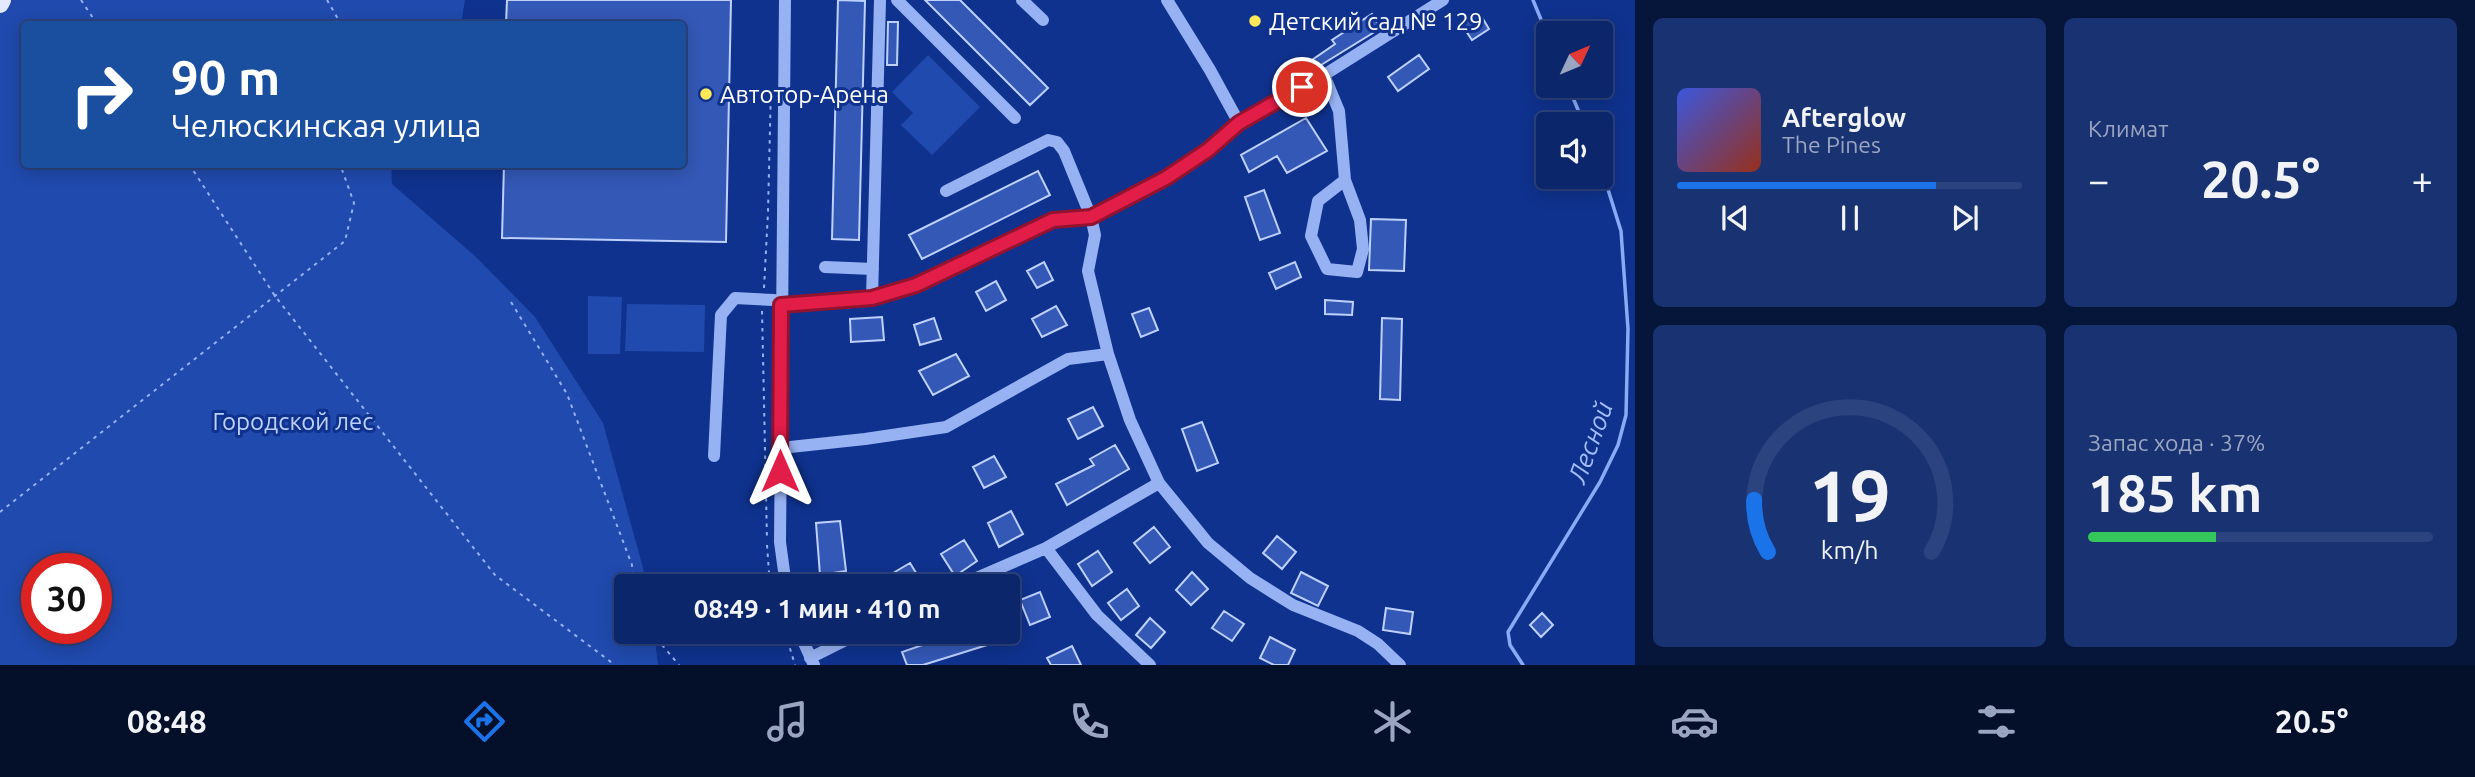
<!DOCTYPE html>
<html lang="ru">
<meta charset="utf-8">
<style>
:root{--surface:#0b266a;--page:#193272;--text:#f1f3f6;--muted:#9aa5c1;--line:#2b437e;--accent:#1a73e8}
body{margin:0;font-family:Ubuntu,sans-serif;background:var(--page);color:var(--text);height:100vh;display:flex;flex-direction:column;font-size:26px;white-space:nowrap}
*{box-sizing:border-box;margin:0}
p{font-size:23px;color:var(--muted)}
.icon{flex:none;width:38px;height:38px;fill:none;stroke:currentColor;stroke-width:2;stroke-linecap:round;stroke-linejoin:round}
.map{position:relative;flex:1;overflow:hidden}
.sheet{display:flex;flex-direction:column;gap:18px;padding:18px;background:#06153a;width:840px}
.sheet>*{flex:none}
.top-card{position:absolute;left:21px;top:21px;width:665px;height:147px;border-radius:7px;box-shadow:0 4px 18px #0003,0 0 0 2px var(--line);background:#1a4fa0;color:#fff;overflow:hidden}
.needle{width:46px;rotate:46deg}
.buttons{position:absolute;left:1536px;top:21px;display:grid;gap:14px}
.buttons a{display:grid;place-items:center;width:77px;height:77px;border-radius:7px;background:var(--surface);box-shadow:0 4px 18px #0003,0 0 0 2px var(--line);font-size:35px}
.speed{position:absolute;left:21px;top:553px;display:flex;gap:14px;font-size:35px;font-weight:700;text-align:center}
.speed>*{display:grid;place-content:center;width:91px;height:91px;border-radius:50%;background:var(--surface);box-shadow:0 4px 18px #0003,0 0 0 2px var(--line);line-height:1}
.speed .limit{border:10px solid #d22;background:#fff;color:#111}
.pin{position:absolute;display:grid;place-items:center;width:60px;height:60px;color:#fff;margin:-30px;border:4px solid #fff;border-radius:50%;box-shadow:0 2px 7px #0007}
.me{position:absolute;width:77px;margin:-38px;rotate:0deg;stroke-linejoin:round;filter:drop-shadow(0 0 5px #0008)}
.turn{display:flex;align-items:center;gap:24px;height:147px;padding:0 35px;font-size:32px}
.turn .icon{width:91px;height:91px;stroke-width:2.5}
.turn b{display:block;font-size:49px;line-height:60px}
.big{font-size:52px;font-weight:700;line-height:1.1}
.sheet .widget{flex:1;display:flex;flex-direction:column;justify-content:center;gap:10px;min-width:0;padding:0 24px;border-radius:10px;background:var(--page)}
.sheet .dial{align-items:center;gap:0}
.dial svg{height:182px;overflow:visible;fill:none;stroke:var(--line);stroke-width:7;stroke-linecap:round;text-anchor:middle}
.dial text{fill:var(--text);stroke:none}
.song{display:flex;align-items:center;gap:21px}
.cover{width:84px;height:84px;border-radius:10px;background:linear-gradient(135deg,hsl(230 70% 55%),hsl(10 70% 35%))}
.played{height:7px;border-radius:4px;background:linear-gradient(90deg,var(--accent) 75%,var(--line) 75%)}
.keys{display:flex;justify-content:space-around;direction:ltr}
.heat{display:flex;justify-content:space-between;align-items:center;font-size:38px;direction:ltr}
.charge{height:10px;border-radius:5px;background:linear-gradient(90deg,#34c759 37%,var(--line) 0)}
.sheet .tiles{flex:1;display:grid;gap:18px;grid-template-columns:repeat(2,1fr)}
.trip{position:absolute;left:614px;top:574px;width:406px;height:70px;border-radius:7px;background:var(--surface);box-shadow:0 4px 18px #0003,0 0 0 2px var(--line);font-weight:700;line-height:70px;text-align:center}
.tab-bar{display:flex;height:112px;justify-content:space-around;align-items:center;background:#040f2a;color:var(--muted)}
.tab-bar .icon{width:49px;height:49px}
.tab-bar .on{color:var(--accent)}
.tab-bar b{font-size:32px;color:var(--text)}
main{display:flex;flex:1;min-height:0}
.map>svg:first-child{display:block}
.green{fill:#204aae;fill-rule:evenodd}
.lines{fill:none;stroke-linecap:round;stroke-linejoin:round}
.stream{stroke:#88aaf7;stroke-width:3.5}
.building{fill:#3358b6;stroke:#bed1fe;stroke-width:2}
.path{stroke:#97b2f3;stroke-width:2;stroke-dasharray:3.5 5;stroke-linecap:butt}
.minor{stroke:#97b2f3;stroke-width:12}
.major{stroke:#e3e9ff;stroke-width:18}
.route-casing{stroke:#92132f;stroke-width:18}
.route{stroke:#e11d48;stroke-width:12}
.poi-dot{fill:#ffe959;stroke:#0f328e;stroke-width:2.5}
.labels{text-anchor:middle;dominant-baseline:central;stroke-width:6;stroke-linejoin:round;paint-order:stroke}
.poi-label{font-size:24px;fill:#fff;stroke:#0f328e;text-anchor:start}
.park-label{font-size:24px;fill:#bed1fe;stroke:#0f328e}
.water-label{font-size:26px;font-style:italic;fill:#a2bdfa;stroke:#0f328e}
</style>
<main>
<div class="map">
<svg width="1635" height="665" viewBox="0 0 1635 665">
<rect width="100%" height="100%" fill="#0f328e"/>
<path class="green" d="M0,0H465L461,24H24V164L391,165L392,184L476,257L535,317L603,423L648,586H626V632H654L658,665H0ZM37,569H96V628H37Z
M928,55L980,107L932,155L901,125L913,113L892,92Z
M588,296L622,297L620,354H588Z
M627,304L705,305L704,352L625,351Z"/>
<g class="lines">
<path class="stream" d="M1533,0L1549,39
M1568,86L1584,124
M1523,665L1510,645L1508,632L1600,482L1618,445L1626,415L1628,329L1621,231L1601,167"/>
</g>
<path class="building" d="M507,0H731L726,242L502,238L504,164H682V24H506Z
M838,0L865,1L859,240L832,239Z
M925,0H960L1048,88L1030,105Z
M1372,14L1381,28L1287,86L1283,80L1335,44L1332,40Z
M1480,14L1489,29L1472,40L1462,25Z
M888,22H898L897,65H887Z
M1419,55L1429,69L1398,91L1388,77Z
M1306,118L1327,151L1287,173L1277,156L1249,172L1241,155Z
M1038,171L1050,195L922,259L909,235Z
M1264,190L1280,233L1260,240L1245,197Z
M1371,219L1406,220L1404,271L1369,270Z
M1044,262L1053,280L1037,288L1027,271Z
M1295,262L1301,277L1276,289L1269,273Z
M996,281L1006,300L986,311L976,292Z
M1325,300L1353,302L1352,315L1325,314Z
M1056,306L1067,325L1042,337L1032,319Z
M1149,308L1158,330L1141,337L1132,314Z
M882,317L884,340L851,342L850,319Z
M934,318L941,339L920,345L914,325Z
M1382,318L1402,319L1400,400L1380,399Z
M956,354L969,376L933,395L919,371Z
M1093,407L1103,426L1078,439L1068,419Z
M1202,422L1218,463L1197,471L1182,429Z
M1115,445L1129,469L1067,505L1056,484L1094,465L1090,459Z
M994,456L1006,477L984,488L973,467Z
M1011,511L1023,534L999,547L988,523Z
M840,521L846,571L820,575L816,523Z
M1154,527L1170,547L1150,563L1134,543Z
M1277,536L1296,552L1282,569L1263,553Z
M964,540L977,561L955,576L941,554Z
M1098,551L1112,572L1092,586L1078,564Z
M910,563L921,581L912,586H895L888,576Z
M1192,572L1208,589L1191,605L1176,590Z
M1301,572L1328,586L1318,606L1291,593Z
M1127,589L1139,606L1121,620L1108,603Z
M1040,592L1050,617L1030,625L1020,600Z
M1386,608L1413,612L1410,634L1383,630Z
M1224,611L1244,624L1232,641L1212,628Z
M1542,613L1553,625L1541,637L1530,625Z
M1150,618L1165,632L1151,648L1136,635Z
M960,632H982L987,645L923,665H907L902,652Z
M1270,637L1295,650L1288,665H1274L1260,658Z
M1072,646L1081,665H1051L1047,658Z"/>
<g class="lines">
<path class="path" d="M81,0L97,24
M327,0L341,24
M189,164L275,296L495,575L615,665
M764,288L768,212L771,87
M511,302L567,394L632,565L633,586
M762,311L767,540
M0,512L345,241L354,203L340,164
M767,545L770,586
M651,632L679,665
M785,632L795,665"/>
<path class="minor" d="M785,0L780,542L786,586
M897,0L1015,118
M1022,0L1043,20
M1167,0L1210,70L1239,123
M1324,75L1339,111L1345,180L1360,220L1363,249L1357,272L1327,269L1311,236L1318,201L1345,180
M946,191L1048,140L1057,142L1064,151L1091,217L1095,235L1088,271L1108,354L1130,420L1159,483L1208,543L1250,578L1293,605L1358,631L1378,644L1400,665
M825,267L873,269
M872,298L880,0
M781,305L872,298L916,285L1053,220L1091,217L1166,178L1208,150L1239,123L1324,75L1443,0
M781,448L865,439L946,427L1068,359L1108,354
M714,456L721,315L735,298L774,300L781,305
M1046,548L1159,483
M958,586L1046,548L1097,615L1150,665
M799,632L814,665
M810,658L862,632"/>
<path class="major" d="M0,4L2,0"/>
</g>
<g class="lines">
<defs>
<path id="route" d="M780,471L781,305L872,298L916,285L1053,220L1091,217L1166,178L1208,150L1239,123L1302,87"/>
</defs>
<use href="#route" class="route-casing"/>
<use href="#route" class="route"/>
</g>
<g class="poi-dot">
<circle cx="1255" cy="21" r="7"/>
<circle cx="706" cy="94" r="7"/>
</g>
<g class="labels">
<g class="poi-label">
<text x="1269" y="21">Детский сад № 129</text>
<text x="720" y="94">Автотор-Арена</text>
</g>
<g class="park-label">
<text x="293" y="421">Городской лес</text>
</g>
<g class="water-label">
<text transform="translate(1590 442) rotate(-70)">Лесной</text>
</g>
</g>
</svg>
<div class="buttons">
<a><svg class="needle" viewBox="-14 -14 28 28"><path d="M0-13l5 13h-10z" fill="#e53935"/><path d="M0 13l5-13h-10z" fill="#9aa5c1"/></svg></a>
<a><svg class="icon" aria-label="sound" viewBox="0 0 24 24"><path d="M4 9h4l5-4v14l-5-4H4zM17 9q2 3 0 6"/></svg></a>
</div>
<div class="speed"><div class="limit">30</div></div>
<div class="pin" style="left:1302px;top:87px;background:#d93025"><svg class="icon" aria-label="arrive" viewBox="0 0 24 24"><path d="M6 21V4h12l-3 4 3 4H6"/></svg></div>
<svg class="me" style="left:780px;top:471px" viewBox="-20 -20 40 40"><path d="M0-17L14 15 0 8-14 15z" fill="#e11d48" stroke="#fff" stroke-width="4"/></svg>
<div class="trip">08:49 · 1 мин · 410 m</div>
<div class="top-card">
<div class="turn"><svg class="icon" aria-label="right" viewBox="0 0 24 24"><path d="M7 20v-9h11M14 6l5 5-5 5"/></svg><div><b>90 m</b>Челюскинская улица</div></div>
</div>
</div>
<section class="sheet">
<div class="tiles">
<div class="widget">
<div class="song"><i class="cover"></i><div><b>Afterglow</b><p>The Pines</p></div></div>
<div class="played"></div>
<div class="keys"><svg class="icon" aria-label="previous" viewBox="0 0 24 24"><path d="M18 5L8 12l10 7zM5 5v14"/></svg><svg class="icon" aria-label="pause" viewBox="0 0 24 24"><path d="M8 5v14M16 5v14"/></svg><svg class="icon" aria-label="next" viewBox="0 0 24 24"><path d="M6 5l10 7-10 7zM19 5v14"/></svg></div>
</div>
<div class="widget"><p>Климат</p>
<div class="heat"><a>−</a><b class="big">20.5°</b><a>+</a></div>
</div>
<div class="widget dial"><svg viewBox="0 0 100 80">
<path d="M14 69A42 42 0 1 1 86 69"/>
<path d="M14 69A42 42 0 0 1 8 46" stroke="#1a73e8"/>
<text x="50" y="56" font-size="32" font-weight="700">19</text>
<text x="50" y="72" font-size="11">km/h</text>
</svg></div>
<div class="widget"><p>Запас хода · 37%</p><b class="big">185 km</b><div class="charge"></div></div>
</div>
</section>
</main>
<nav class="tab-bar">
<b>08:48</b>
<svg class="icon on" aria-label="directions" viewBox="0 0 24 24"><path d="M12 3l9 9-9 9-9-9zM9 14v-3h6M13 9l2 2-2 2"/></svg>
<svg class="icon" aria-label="music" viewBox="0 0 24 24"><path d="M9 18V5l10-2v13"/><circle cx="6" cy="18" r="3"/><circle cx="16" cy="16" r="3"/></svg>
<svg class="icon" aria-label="phone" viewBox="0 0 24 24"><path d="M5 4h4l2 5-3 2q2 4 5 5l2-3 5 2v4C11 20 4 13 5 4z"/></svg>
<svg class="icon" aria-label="climate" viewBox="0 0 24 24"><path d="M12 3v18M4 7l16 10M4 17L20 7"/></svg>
<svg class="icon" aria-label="car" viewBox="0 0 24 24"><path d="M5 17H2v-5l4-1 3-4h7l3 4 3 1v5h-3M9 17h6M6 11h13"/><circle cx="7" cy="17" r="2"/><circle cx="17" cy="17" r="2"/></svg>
<svg class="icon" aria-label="filters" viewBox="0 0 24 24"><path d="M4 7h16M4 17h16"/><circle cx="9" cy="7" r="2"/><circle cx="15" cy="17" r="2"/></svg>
<b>20.5°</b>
</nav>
